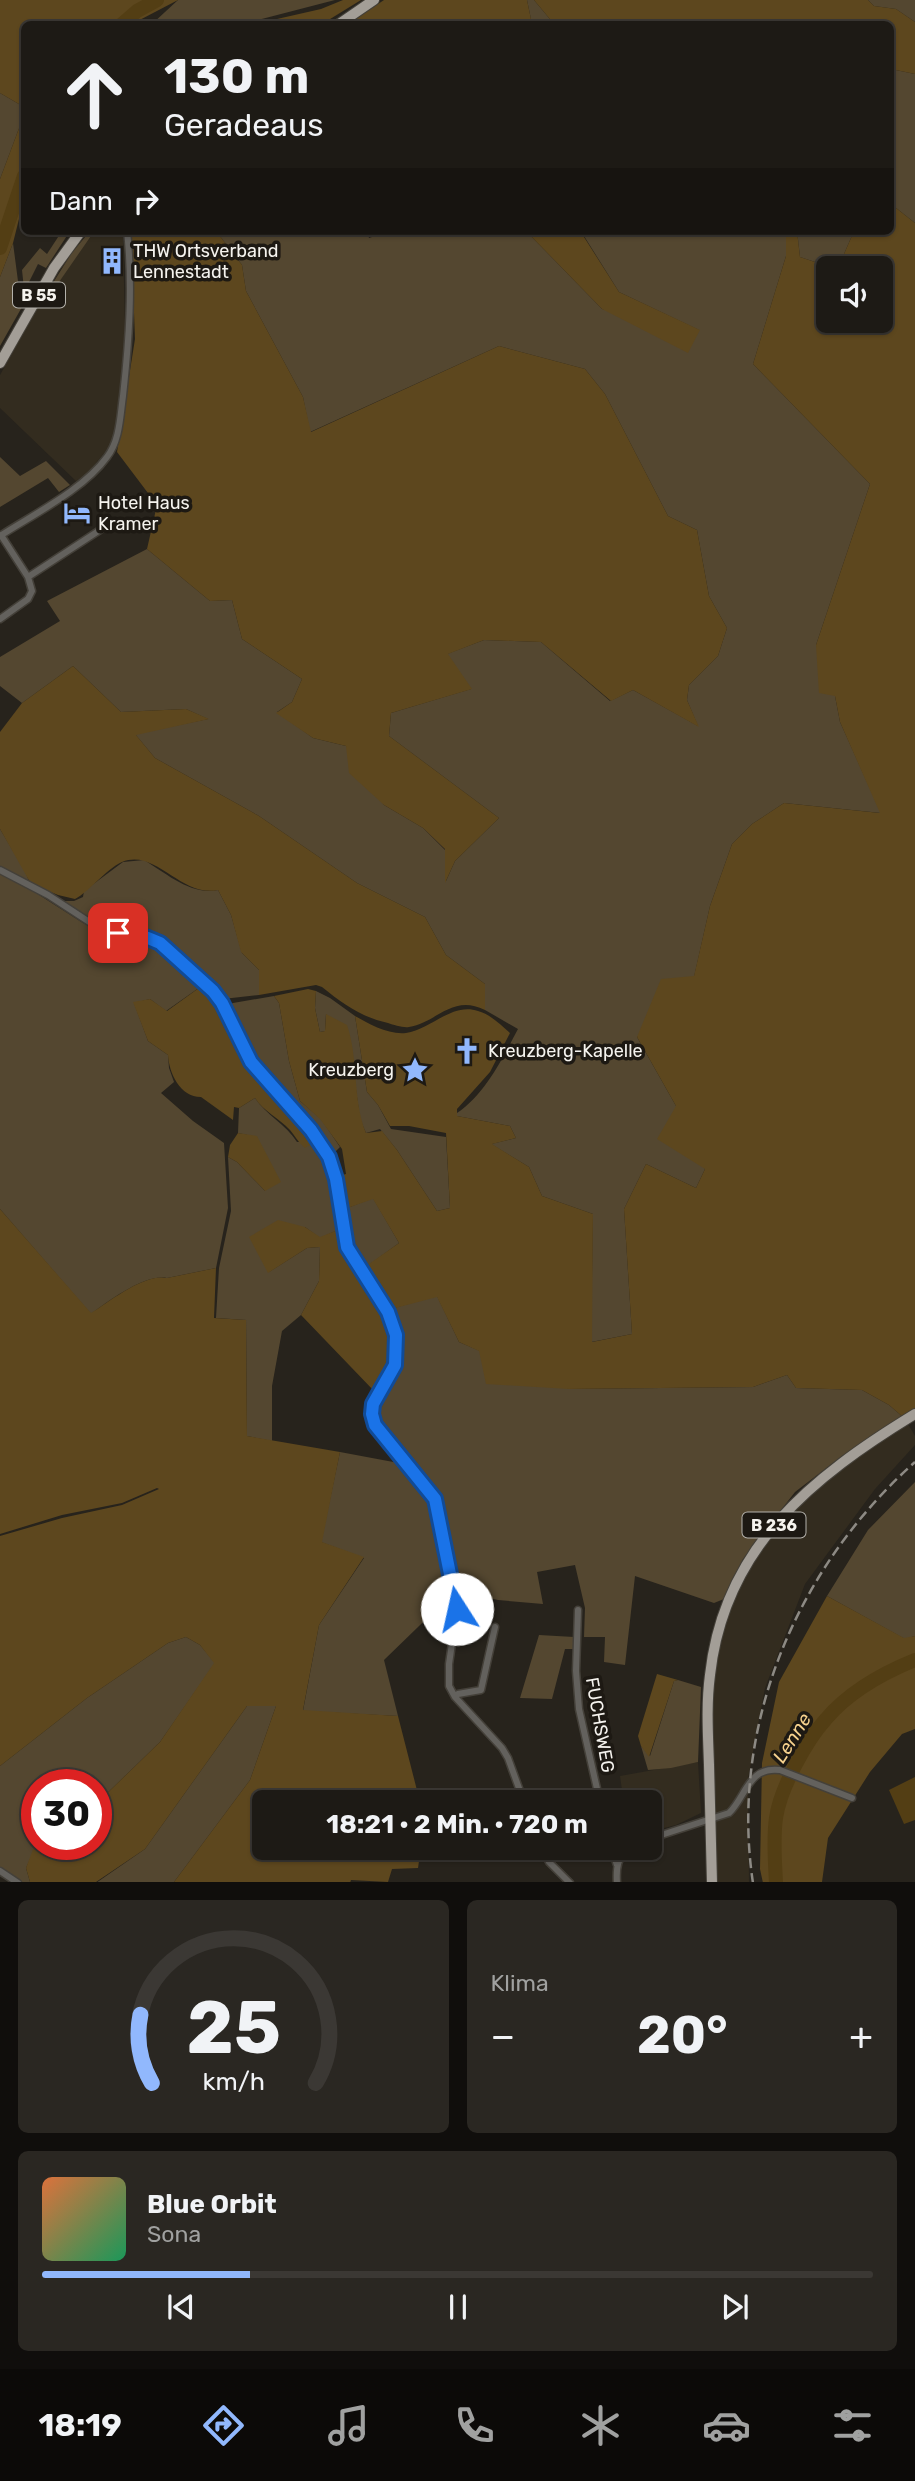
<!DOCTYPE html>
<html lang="de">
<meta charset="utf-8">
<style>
:root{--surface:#1d1a15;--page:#2a2722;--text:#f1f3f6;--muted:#a0a1a0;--line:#3b3834;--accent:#91b8fd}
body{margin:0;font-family:Rubik,sans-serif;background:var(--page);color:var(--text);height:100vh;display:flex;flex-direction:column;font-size:26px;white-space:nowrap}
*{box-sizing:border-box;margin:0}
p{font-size:23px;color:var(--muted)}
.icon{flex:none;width:38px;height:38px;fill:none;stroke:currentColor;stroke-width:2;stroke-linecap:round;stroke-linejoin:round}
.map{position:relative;height:1882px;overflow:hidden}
.drawer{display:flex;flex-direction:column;gap:18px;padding:18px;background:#100e0c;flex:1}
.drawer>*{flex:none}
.guide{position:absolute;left:21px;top:21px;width:873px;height:214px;border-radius:10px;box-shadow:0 2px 5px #0004,0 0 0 2px var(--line);background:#1d1a15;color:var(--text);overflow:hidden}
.controls{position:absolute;left:816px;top:256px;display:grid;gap:14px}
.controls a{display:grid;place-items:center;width:77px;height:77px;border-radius:10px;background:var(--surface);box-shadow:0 2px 5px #0004,0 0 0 2px var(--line);font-size:35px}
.speed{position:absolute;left:21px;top:1769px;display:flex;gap:14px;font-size:35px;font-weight:700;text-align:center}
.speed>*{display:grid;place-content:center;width:91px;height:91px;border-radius:50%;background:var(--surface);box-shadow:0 2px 5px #0004,0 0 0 2px var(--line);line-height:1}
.speed .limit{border:10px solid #d22;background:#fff;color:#111}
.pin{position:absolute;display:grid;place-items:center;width:60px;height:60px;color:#fff;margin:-30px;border-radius:14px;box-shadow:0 4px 10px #0006}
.me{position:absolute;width:77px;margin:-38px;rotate:350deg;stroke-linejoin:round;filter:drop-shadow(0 0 5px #0008)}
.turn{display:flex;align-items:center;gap:24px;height:147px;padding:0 28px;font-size:32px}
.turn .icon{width:91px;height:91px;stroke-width:2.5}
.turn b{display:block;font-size:49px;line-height:60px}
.then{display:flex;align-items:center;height:66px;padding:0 28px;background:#0003;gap:14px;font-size:26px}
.big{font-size:52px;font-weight:700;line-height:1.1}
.drawer .card{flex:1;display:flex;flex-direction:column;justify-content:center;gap:10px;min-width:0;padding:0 24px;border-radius:10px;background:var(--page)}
.drawer .dial{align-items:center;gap:0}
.dial svg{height:182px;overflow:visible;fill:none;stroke:var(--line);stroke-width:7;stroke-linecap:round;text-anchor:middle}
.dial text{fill:var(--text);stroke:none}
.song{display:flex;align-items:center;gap:21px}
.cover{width:84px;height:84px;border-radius:10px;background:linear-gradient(135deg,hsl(20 70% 55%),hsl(150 70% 35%))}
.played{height:7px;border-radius:4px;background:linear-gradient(90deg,var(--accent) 25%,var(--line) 25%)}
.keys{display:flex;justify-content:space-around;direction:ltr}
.heat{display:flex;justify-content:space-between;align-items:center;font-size:38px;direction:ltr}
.drawer .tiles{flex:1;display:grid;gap:18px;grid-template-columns:1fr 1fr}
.card:last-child{grid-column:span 2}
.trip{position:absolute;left:252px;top:1790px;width:410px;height:70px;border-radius:10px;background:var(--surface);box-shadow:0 2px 5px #0004,0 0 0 2px var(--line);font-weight:700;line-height:70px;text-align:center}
.menu{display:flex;height:112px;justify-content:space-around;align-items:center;background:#0c0a08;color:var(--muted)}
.menu .icon{width:49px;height:49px}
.menu .on{color:var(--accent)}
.menu b{font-size:32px;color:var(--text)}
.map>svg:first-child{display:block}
.built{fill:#332c1f}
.green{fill:#544730}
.forest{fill:#5d471e;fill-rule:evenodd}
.water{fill:#533e14}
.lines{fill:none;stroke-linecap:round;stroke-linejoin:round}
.river{stroke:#533e14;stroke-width:14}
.minor-casing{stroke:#444039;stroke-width:9}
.primary-casing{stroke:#444039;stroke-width:12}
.minor{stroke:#63615d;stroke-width:6}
.primary{stroke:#a39e97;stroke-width:10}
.rail{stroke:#8d8a84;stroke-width:2.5;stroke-dasharray:10 5;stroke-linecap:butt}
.route-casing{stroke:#114b97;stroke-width:18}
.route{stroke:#1a73e8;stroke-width:12}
.labels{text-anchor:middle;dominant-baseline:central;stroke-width:7;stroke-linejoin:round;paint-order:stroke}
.shield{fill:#1d1913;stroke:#b4b2ac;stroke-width:2}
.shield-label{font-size:16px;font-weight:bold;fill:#f5f3ee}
.poi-label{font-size:18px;fill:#f5f3ee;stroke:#1d1913;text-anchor:start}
.street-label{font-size:18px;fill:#f5f3ee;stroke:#1d1913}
.water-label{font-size:19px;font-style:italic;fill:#f6d18d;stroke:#1d1913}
</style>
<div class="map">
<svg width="915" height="1883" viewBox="0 0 915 1883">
<rect width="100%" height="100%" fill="#27231c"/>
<path class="built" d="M91,236L123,237L125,329L117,427L112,443L105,452L87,474L76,481L0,408V375L38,307L40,308Z
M908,1424L915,1436V1445L875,1489L805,1584L765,1688L748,1779L749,1882L717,1883L712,1688L718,1645L734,1599L757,1554L785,1517L859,1454Z
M698,1762L701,1813L676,1825L649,1832V1802H603L601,1795L622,1790L620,1776Z"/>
<path class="green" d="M178,0H335L242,24H152Z
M527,0H534L554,24H532Z
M868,0H915V22L896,9L874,6Z
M891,69L915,74V223L891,204Z
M0,93L24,107V115L0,179Z
M62,231H70L46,268L38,264L28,284L31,291L0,346V277L13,243L18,281L13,301L19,304L24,289L22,270L40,248L47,254Z
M90,231H121L123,237L91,236L41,308L38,307L71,254Z
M216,231H367L369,238L390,231H526L602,309L699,330L619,292L584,236L588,231H786V256L753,364L870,484L816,645L835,696L840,722L881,813L784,803L752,824L732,844L710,906L694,977L637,1037L676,1106L705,1169L696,1188L646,1164L624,1209L632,1334L591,1342L593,1214L542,1196L529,1167L491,1144L516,1138L510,1126L457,1116V1113C486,1093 502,1059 518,1029L485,1010V984L446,955L425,917L357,883L259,816L155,758L135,734L208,719L186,709L121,712L73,666L22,703L0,686V657L60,621L47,601L147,549L210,601L232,600L242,639L302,679L292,702L277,712L313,738L346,746L384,805L423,828L445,850L446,881L455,861L499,818L389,736L391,713L471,689L447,654L484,640L541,642L610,701L633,690L698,726L687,700L689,685L718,656L727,628L709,596L697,530L668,516L605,394L585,369L499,346L310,432L303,397L246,291L242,265Z
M797,231H854L844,254L815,262L800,257Z
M0,457L20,476L46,461L70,485L59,492L48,478L0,507Z
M0,829L25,871L33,891L83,923L104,932L155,944L203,985L166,1011L150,999L134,1003L148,1041L168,1055L169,1068L174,1082L161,1093L193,1121L224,1143L228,1208L216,1268L167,1278C144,1274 109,1301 91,1314L0,1209Z
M144,860C166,873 191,896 218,890L231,915L242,953L259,970V995L223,999C204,983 179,948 156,938C144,933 131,934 119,931C97,925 80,913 62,901H74L83,897L84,891L123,862Z
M316,991L330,998L355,1016L367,1092L378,1105L391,1129L446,1137L450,1208L437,1211L397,1150L380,1129L366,1133L360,1119L355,1082L326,1014L325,1031L320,1032L315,1008Z
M274,996L279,1003L289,1061L300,1101L321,1119L340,1147L335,1152L329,1151L311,1125L260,1069L228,1011L229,1005L233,1003Z
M255,1098C266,1115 286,1124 297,1142L316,1141C333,1169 336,1198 340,1229L320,1238L305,1227L269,1272L307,1248L320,1247L319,1281L301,1315L282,1331L272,1386V1441L247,1436L246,1320L216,1318L219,1268L231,1211L228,1157L237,1162L265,1191L257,1137L238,1133L239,1108Z
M373,1198L399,1243L362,1270L348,1246L342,1210Z
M437,1296L459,1342L569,1389L753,1387L787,1375L796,1388L862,1390L889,1405L903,1417L842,1456L795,1492L743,1559L724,1599L714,1603L635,1576L625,1665L604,1662L605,1637H584L585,1608L575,1565L537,1572L543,1604L498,1600L463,1592H457L439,1500L377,1424L376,1405L398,1364L397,1327L390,1309Z
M340,1452L404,1464L433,1500L451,1595L384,1660L398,1716L303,1711L319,1625L364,1558L321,1542Z
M915,1482V1636L905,1639L827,1596L868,1530Z
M539,1635L574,1637V1649H565L552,1699L520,1698Z
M186,1637L200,1645L215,1663L160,1742L96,1804V1785H37V1844L26,1868L30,1882H20L0,1868V1766L87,1698L168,1643Z
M678,1680L701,1687L698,1762L671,1768L648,1770L641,1746L650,1756L674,1681Z
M247,1706H276L250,1780L174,1882L96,1883L145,1849Z"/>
<path class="forest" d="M0,0H178L132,24H24V107L0,93Z
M343,0H361L322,24H255L321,9Z
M384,0H527L532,24H348Z
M534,0H868L874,6L896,9L915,22V74L891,69V24H554Z
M24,115V199L13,243L0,277V179Z
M891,204L915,223V1410L903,1417L889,1405L862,1390L796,1388L787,1375L753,1387L569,1389L486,1384L479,1351L459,1342L437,1297L384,1311C391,1326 400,1354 391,1370C387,1378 380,1385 375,1392L301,1315L319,1281L320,1247L307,1248L268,1273L249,1237L278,1220L305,1227L320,1237L340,1229L344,1247L359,1271L399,1243L373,1199L342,1210L338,1176L346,1174L342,1149L320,1119L300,1101L289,1061L279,1003L274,996L308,989L316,991L315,1008L320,1032L325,1031L326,1014L347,1025C359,1060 352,1098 366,1133L382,1131L397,1150L437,1211L450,1208L446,1133L409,1126H390L378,1105L367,1092L355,1016C369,1024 389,1035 406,1033C430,1030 452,1002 478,1011C490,1014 501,1025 510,1033L490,1072L457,1109V1116L510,1126L516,1138L492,1144L529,1167L542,1196L593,1214L592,1342L632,1334L624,1209L646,1164L696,1188L705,1169L657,1139L676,1106L637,1037L661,979L694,976L710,906L732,844L752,824L784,803L880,813L840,722L835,696L819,693L816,645L870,484L753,364L786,256V231H797L800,257L815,262L844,254L854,231H891ZM828,268H880V320H828Z
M131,231H216L242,265L246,291L303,397L311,432L499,346L585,369L605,394L668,516L697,530L709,596L727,628L718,656L689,685L687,700L699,727L633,690L611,701L541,642L484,640L448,654L472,689L391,713L389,736L499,818L455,861L445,883V849L423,828L384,805L349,773L346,746L313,738L276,713L292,702L302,679L242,639L232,600L210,601L147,549L157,505L117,452L135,339Z
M526,231H588L584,237L619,292L700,330L688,353L602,309Z
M73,666L121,712L186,709L209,719L136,735L155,758L259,816L357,883L425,917L446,955L485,984V1010C452,994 438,1022 409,1027C403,1028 394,1025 388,1023C361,1017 343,1004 322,987L316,985L259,995V970L241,952L231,915L218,890C181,898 156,848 122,862C106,869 89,892 75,899L58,895L31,884L0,829V732L22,703Z
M203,985L211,994L253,1070L297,1116L316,1141L305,1148C298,1142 295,1136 290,1130C279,1118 264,1112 255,1098L239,1108L234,1107L233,1120L201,1097C180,1097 169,1073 168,1055L148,1041L133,1002L150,999L167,1011Z
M238,1133L257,1136L281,1182L265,1191L237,1162L228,1157L230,1145Z
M0,1209L91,1313C109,1302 144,1273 167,1278L216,1268L214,1318L246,1320L247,1436L340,1452L322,1542L364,1557L319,1625L303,1710L398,1716L420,1802H264V1848H421L418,1868L392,1869L388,1882L351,1880L350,1883L174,1882L250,1780L276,1706H247L145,1849L96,1882H30L26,1868L35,1844H96V1804L160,1742L214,1663L200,1645L186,1637L168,1643L87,1698L0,1766V1536L62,1518L122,1505L159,1489L157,1488L122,1503L62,1515L0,1534Z
M827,1596L904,1638L915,1636V1729L902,1734L870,1772L828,1838L822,1882L763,1883L760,1869L762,1763L779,1682Z
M657,1674L678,1680L674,1681L649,1757L641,1746L638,1736Z"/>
<path class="water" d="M915,1777V1820L904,1824L889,1790Z"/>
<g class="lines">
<path class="river" d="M122,24L137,11L157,0
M0,248L24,176
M776,1883C775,1863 773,1838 776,1818C780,1789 806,1741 826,1719C849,1692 883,1673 915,1660"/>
<defs>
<path id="minor" d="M0,536C34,514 83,490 107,457C120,440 120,417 123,396C129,341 133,286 127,231
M28,577L100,530
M0,619L28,599L32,591L28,577L1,535
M0,870L48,895L97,927L148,938L166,947L213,991L251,1062L272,1088L302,1118L321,1144L329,1157L336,1179L347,1247L388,1312L394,1328L396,1342L395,1365L373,1404L375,1425L433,1495L438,1508L457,1609L449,1664V1686L455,1697L502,1748L508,1758L524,1802
M578,1610L576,1671L579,1709L600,1802
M455,1697L458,1694L481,1690L495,1627
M649,1839L729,1813C746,1797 748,1766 780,1770L852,1798
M451,1848H452
M542,1848L549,1862L570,1883
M611,1848L617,1865
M0,1871L18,1883
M617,1883C616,1868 617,1857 630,1848"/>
<path id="primary" d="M339,24L374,0
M0,363L54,268L81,231
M712,1883C711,1844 710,1804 709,1765C708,1735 706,1705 710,1675C724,1547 812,1477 915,1414"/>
</defs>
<use href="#minor" class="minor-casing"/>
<use href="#primary" class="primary-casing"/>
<use href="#minor" class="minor"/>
<use href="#primary" class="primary"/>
<path class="rail" d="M753,1883C729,1725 798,1566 915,1462"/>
</g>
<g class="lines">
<defs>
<path id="route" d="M118,933L148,938L160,943L213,991L222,1003L251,1062L311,1130L329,1157L336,1179L347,1247L388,1312L396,1335L395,1365L373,1404L372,1414L375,1425L435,1499L457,1609"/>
</defs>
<use href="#route" class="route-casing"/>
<use href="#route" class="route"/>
</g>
<defs>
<symbol id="building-bare" viewBox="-9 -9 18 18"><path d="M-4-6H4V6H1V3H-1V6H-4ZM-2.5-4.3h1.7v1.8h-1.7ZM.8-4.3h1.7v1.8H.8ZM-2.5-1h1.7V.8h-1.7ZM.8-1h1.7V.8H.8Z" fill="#91b8fd" stroke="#1d1913" stroke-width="2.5" paint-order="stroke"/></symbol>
<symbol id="hotel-bare" viewBox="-9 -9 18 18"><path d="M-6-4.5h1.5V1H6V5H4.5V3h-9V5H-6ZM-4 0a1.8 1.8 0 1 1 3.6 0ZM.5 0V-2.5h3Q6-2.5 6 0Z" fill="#91b8fd" stroke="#1d1913" stroke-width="2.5" paint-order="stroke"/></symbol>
<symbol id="church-bare" viewBox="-9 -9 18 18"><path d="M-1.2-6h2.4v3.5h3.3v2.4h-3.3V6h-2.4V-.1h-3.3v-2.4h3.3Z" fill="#91b8fd" stroke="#1d1913" stroke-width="2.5" paint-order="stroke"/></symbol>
<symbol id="sight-bare" viewBox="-9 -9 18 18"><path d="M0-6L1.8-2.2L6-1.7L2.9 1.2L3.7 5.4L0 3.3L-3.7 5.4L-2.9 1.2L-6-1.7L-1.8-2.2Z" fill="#91b8fd" stroke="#1d1913" stroke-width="2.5" paint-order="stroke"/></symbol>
</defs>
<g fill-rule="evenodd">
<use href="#building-bare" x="93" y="242" width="38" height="38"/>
<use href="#hotel-bare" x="58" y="494" width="38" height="38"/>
<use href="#church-bare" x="448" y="1032" width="38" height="38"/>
<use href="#sight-bare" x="396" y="1051" width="38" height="38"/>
</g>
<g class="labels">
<g class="shield">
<rect x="13" y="282.5" width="52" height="25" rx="5"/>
<rect x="742.5" y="1512.5" width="63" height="25" rx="5"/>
</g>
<g class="shield-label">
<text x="39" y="295">B 55</text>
<text x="774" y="1525">B 236</text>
</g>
<g class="poi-label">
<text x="133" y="251">THW Ortsverband<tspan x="133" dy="21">Lennestadt</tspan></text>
<text x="98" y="503">Hotel Haus<tspan x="98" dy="21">Kramer</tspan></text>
<text x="488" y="1051">Kreuzberg-Kapelle</text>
<text x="394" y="1070" text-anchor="end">Kreuzberg</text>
</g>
<g class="street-label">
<text transform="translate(600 1725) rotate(80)">FUCHSWEG</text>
</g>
<g class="water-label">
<text transform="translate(792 1738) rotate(-58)">Lenne</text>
</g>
</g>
</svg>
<div class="controls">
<a><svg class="icon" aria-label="sound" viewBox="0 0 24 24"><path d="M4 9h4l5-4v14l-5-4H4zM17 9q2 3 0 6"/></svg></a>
</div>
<div class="speed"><div class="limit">30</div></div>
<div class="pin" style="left:118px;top:933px;background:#d93025"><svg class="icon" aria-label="arrive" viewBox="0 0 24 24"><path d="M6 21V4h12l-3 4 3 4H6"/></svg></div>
<svg class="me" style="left:457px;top:1609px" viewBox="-20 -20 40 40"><circle r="19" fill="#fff"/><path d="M0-13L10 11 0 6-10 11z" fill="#1a73e8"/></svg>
<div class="trip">18:21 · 2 Min. · 720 m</div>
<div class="guide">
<div class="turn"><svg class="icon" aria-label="ahead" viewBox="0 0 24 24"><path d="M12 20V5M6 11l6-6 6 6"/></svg><div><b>130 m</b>Geradeaus</div></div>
<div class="then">Dann<svg class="icon" aria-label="right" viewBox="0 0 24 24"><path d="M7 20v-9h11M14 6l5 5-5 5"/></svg></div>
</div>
</div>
<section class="drawer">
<div class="tiles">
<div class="card dial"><svg viewBox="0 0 100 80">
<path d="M14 69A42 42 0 1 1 86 69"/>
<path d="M14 69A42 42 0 0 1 9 39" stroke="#91b8fd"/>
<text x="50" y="56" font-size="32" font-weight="700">25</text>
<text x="50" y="72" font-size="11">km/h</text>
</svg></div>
<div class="card"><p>Klima</p>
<div class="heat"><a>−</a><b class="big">20°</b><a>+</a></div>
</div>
<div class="card">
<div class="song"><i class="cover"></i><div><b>Blue Orbit</b><p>Sona</p></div></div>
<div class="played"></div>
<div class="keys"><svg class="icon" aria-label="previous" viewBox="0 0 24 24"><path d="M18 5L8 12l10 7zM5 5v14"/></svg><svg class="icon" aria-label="pause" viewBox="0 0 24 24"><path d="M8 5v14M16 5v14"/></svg><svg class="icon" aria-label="next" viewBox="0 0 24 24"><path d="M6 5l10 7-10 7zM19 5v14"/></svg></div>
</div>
</div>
</section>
<nav class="menu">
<b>18:19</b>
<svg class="icon on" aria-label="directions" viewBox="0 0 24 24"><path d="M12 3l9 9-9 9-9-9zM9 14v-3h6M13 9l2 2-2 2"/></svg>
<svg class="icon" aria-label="music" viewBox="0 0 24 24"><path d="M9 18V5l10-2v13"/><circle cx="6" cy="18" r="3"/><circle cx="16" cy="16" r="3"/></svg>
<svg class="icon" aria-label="phone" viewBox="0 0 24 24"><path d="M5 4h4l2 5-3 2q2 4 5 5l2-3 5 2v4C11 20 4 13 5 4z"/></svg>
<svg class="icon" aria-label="climate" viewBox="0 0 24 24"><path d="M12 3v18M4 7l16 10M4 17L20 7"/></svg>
<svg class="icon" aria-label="car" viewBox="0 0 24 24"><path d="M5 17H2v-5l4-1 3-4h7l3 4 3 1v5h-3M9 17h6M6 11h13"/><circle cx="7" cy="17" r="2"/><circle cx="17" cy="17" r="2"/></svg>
<svg class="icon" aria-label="filters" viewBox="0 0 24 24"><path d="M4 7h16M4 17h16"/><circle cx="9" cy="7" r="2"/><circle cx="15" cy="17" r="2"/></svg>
</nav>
